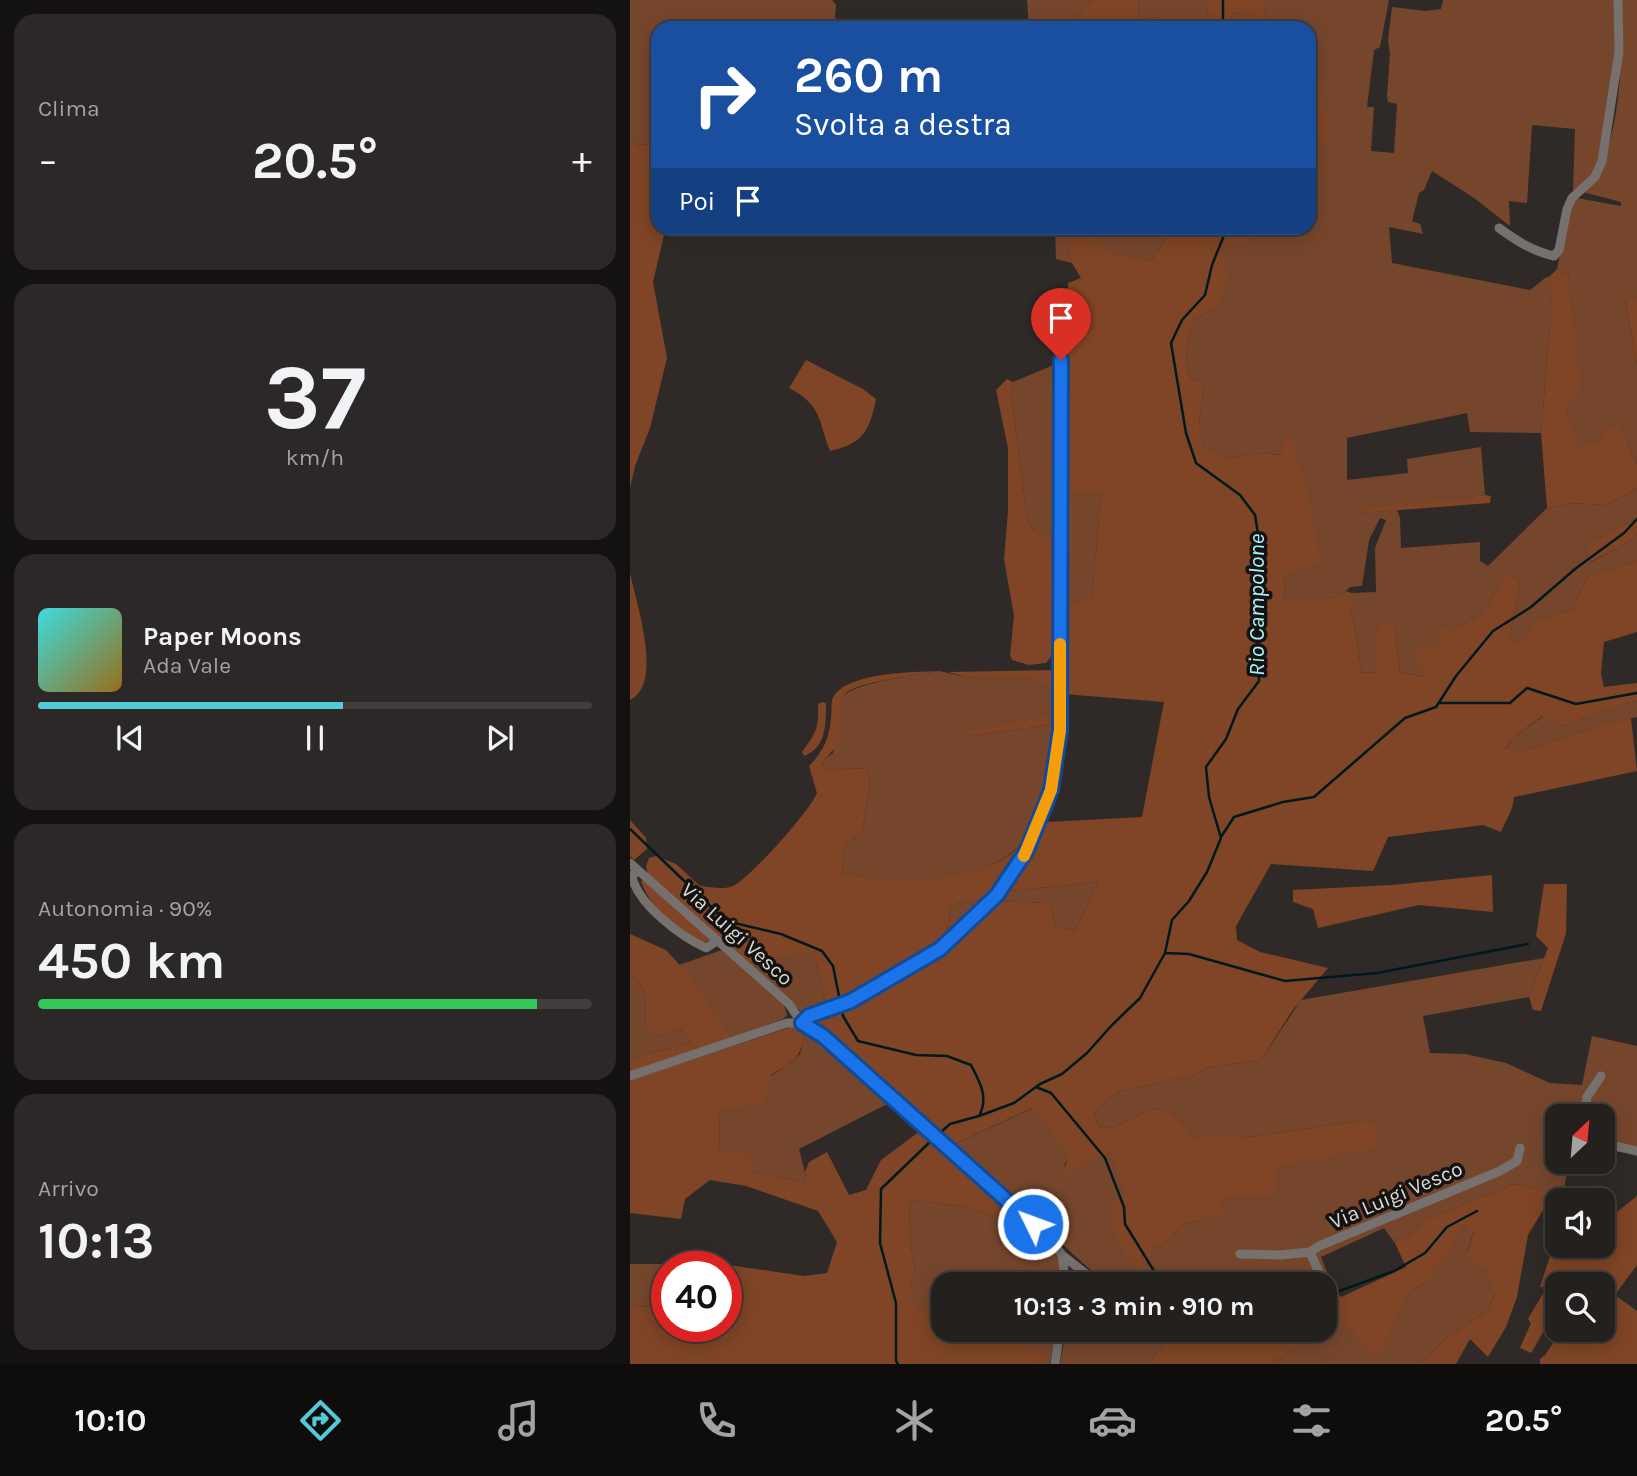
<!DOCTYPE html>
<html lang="it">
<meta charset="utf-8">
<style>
:root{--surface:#23201e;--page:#2b2827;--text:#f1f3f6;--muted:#a3a3a4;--line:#403e3c;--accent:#52cbd9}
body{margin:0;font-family:Karla,sans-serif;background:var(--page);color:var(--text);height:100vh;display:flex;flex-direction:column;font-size:26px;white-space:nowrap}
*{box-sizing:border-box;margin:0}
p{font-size:23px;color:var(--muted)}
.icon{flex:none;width:38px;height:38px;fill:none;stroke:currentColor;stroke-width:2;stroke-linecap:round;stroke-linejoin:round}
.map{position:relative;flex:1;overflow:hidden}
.sheet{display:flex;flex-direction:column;gap:14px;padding:14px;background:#131210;width:630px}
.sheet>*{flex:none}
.hud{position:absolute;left:21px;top:21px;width:665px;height:214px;border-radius:21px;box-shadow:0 4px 18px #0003,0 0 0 2px var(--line);background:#1a4fa0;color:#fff;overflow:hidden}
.needle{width:46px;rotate:26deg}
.fabs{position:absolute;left:915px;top:1104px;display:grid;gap:14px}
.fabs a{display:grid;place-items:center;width:70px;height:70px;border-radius:14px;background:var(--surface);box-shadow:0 4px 18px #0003,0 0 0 2px var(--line);font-size:35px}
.speed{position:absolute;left:21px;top:1251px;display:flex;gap:14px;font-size:35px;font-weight:700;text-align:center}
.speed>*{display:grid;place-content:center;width:91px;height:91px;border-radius:50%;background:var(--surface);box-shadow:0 4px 18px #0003,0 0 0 2px var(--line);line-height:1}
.speed .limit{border:10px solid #d22;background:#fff;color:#111}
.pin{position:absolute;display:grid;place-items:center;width:60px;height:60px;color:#fff;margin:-72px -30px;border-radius:50% 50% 50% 0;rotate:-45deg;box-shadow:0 0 7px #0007}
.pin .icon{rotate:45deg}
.me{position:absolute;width:77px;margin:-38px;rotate:312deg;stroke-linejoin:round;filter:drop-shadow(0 0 5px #0008)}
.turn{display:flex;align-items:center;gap:24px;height:147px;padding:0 28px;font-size:32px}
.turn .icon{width:91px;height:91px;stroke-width:2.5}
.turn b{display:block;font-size:49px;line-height:60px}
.then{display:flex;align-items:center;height:66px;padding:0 28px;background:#0003;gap:14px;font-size:26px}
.big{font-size:52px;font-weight:700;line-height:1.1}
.sheet .card{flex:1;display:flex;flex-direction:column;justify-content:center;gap:10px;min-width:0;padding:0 24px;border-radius:21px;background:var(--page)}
.sheet .dial{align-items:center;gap:0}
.dial b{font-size:91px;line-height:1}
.song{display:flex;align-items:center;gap:21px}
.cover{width:84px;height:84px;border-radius:10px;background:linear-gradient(135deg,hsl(180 70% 55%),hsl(40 70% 35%))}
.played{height:7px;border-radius:4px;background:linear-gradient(90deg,var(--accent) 55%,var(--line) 55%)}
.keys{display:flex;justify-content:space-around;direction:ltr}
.heat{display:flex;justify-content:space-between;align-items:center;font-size:38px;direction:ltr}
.charge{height:10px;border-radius:5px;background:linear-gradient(90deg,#34c759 90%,var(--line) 0)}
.trip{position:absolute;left:301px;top:1272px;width:406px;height:70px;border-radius:21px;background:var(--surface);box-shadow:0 4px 18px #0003,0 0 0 2px var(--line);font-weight:700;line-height:70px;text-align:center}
.menu{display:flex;height:112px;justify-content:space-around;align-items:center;background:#0e0d0c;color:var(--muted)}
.menu .icon{width:49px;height:49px}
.menu .on{color:var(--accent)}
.menu b{font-size:32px;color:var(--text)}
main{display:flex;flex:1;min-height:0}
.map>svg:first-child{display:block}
.green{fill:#76462c}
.forest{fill:#7f4526;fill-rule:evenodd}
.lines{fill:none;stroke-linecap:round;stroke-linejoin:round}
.stream{stroke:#00191d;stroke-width:2.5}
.minor{stroke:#76716e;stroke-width:9}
.route-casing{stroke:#114b97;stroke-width:18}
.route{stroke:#1a73e8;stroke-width:12}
.slow{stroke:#f59e0b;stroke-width:12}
.labels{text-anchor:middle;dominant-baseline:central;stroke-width:7;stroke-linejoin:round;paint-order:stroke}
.street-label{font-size:21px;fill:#dbd8d6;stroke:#151312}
.water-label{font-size:23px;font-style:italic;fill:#a9f2fb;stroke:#151312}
</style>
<main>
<section class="sheet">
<div class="card"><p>Clima</p>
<div class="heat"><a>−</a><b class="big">20.5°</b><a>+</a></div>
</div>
<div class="card dial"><b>37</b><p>km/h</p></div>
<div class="card">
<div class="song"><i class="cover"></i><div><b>Paper Moons</b><p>Ada Vale</p></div></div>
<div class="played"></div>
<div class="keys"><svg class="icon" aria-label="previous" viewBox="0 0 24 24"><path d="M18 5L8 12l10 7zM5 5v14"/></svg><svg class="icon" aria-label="pause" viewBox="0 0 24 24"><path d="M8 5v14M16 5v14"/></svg><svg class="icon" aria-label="next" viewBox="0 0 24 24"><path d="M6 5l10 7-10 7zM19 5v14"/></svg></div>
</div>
<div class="card"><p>Autonomia · 90%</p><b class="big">450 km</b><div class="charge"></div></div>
<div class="card"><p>Arrivo</p><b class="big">10:13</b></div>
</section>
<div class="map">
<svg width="1007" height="1364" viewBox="0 0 1007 1364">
<rect width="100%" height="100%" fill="#2f2a28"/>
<path class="green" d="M0,0H202L206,5L205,18L224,28H28V143L7,145L0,140Z
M397,0H464L434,28H399Z
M508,0H576L580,28H533L529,17L509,19Z
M636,0H759L750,47L744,50L737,107H744L741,151L764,153L767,104L758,102L757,96L760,53L758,41L762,7L796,11L811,9L813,0H986L985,52L969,160L963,174L943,192L945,129L902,125L897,203L879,201L880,226L844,198L802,171L794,190L789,193L782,221L790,224L793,234L759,227L762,263L900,290L915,278L920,276L921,315L911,433L840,432L837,413L717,438V480L778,473L777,459L851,447L855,495L731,509L732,513L767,510L770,518L771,548L850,542V561L858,566L917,508L941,503L977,505L1007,488V518L956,545L961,562L992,546L1007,534V561L958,576L942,609L907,620L887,645L879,641L890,582L877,572L854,612L822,630L810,644L797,677L770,672L765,628L745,672L732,673L721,608V593L746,592L745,548L756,520L750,518L739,540L732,586L720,587L710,597L655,602L654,574L661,453H669L656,431L652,455L635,453L598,458L573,450L569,421L574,383L560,378C554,352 556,343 565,318L587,308L590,242H619L625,228H679V137L687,63L679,53V28H601L602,14L623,12L625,25L634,20Z
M991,0H1007V301H995L1007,364V465L990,426L972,439L949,449L944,427L936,411L944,329L938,275L927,269L939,210L947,198L991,206V202L953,192C961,179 972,165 977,150C992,106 992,46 991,0Z
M425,228H543L522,260L438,252L442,263L426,259Z
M426,364V540L407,533L398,524L381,394L383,382Z
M444,491L471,493L462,600L442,602Z
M309,671L340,678L354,675H379L412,680L427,687L426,715L341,736L426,724C424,740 421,756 420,772C419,779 420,787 417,793C414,803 400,834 394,841C356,886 264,887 212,872L214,846L232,833L240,782L237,769L219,768L196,772L192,761L203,753C205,737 204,714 211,699C219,683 290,674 309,671Z
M1007,700V717L975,723L896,750H875L884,737L913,716L932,726Z
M468,882L445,931L425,925L420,903L369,901L378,891Z
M359,894H365L306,947L317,931L320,908L331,901Z
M92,950L154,1005L157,1015L153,1019L102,1038L49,965Z
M167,952L181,954C192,970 191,990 197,1008L174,1014L121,966C137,969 152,955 167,952Z
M914,958L899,997L793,1016L800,1053L835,1054L876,1063L920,1083L952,1085L962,1036L1007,1046V1154L973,1150V1116H928V1162H939L933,1194L883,1184L796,1220L777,1238L767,1240L765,1243L754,1228L691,1257L704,1289L698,1300L695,1284H476L323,1145L403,1108L440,1154L434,1166L481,1153L524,1248L537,1242L553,1224L593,1215L589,1197L728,1121L613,1138H564L541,1111L521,1109L483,1128L467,1126L465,1110L490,1091L565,1075L580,1067L631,1060L671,1000Z
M0,975C20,983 15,1012 16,1031L28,1036L50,1028L61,1043L17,1054L0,1062Z
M175,1033L188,1039L261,1102L169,1149L176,1177L174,1182L122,1172L89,1152L90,1109L161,1063L170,1054Z
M280,1200L339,1207L412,1237L429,1259L432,1284H313V1320L293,1317L280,1302V1286L285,1272L279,1232Z
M832,1225L844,1230L837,1253L856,1272L865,1292L859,1309L814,1340L791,1364H639L682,1340L710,1315L742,1356L780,1292L799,1280Z
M0,1264H63V1267H37V1307L0,1306Z
M377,1330H426L420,1364H400L398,1347L393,1335Z
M436,1330H548L534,1342L520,1364H430Z"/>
<path class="forest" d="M464,0H508L509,19L529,17L533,28H434Z
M576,0H636L634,21L625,25L623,12L602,14L601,28H580Z
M679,53C694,72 695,112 699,136L694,141L679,137Z
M0,140L7,145L28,143V228H46L34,235L23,282L37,358L20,428L5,466L0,488Z
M543,228H625L619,242L600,246L590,243L598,279L587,308L565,318C556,343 554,352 560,378L574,383L569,421L573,449L598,458L635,453L651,455L656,430L670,453H661L673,471L691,563L654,574L655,601L710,597L716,591L721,593V608L732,673L745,672L749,624L765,628L770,672L796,677L782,649L809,644L807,627L822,630L854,612L877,572L890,582L879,641L887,644L907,620L942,609L958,576L1007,561V632L974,642L971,674L974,687L1007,683V700L932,726L912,716L884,737L875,749L896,750L975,723L1001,718L1007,771L884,797C882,814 877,817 871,832L853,825L758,837L743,871L641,864L606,926L607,940L630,952L698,968L662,1011L631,1060L580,1067L565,1075L490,1091L465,1110L467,1126L483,1128L521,1109L541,1111L564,1138H613L728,1121L748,1126L745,1148L646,1167L645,1195L590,1197L594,1215L553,1224L537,1242L524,1248L507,1271C493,1254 480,1226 480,1204L498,1195L481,1153L460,1160L431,1181L439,1154L402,1108L323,1145L185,1021L220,1008L310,955L369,901L420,903L425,925L445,931L468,882L378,891L402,854L416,822L512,817L534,702L433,694L435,603L434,491L438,283L451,278L442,263L438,252L443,241L464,237L486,256L522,260ZM444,492L471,493L462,599L443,602Z
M927,269L938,275L951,388L936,411L944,427L949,448L972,439L974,428L990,426L1007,465V488L977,505L941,503L917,508L911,433L921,315L920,282V276Z
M995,300L1007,301V364Z
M176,360L233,389L246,399C240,430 233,444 200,451C188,420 192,405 159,388Z
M377,379L383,382L381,394L398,524L407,533L426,540L424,653L416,663L399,665L382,660L380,655L384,616L374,559L378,511V448L366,390Z
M855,495L861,496L860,503L732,513L730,508Z
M1007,518V534L992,546L960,562L956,545Z
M0,573C6,602 34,684 0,700Z
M425,670L427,687L398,678L355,675L340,678L318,672Z
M309,671C291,674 225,682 215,694C205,704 212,713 212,725C212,740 203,752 192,762L196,772L219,768L237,769L240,782L232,833L214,846L212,872C262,886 361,885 395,840C405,826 411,806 418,791L397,846L365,894L331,901L320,908L317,931L306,947L218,999L197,1008C191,990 192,970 181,954C152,949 141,970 121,966L18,875L16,866L19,858L26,856L46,864L70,886C80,887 94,890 103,886C121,877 179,812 187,793L179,766C193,752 200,737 201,717C202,712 201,706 202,701C209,672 286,672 309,671Z
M192,702L196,703C196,724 196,748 174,756L172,752C186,733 189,728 188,704Z
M426,715V724L341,736L338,730Z
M0,820L16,838L17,849L4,860L0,856Z
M862,875L863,912L789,905L688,928L683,909L663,902V890L762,885Z
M13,879L81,940L72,943C47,930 21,909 11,882Z
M914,884H937L936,933L911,1011L903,1010L899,997L918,948L906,936Z
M0,934L36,950L58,974L102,1038L0,1072V1062L17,1054L61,1043L50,1028L28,1036L16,1031C15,1012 20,983 0,975Z
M164,1026L175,1033C169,1061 165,1061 141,1075L134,1103L90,1110L89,1152L118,1154L122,1172L174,1182L176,1177L175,1172L179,1162L197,1152L219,1195L236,1190L251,1160L290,1131L412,1237L339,1207L280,1200L279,1232L285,1272L280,1286V1302L293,1309L294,1317L313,1320V1330H377L393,1335L398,1347L416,1349V1359L400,1361V1364H0V1306L37,1307V1326H96V1267H63V1264L99,1265L174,1276L197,1273L207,1242L188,1211L116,1186L80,1180L55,1199L51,1219L0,1213V1080Z
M883,1184L924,1192L898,1235L887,1297L876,1327L858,1357L840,1339L826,1364H791L814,1340L859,1309L865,1293L856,1272L837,1254L844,1231L833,1225L820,1251L799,1280L780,1292L767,1315L752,1351L742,1356L710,1316L695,1329V1308L700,1304L698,1300L704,1289L711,1297L776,1267L765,1243L767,1240L777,1238L796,1220Z
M1007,1196V1265L985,1295L1007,1311V1364H910V1359L915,1355L932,1330H973V1284H928L927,1313L925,1312L901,1353L890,1348L901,1323L898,1319L912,1295L919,1294L924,1288L910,1287L924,1244L947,1248L953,1254L967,1259L982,1216Z
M548,1330L588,1332L600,1330H693L682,1340L639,1364H520L534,1342Z"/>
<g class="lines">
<path class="stream" d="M593,28V0
M809,703H880L897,688L946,704L1007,693
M0,829L96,921L151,934L192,951L203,966L213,1016L228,1041L286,1055L317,1056L341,1065C350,1082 359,1098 349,1116L320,1124L309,1134
M591,837L604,817L653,802L684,797L775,718L806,707L826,676L863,631L901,607L945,569L994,533L1007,519
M535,953L559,954L655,981L747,973L898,944
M406,1087L421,1093L475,1158L494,1207L495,1224L532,1284
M349,1116L384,1103L410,1084L432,1074L457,1053L482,1025L510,998L535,953L542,920L559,901L577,872L591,838L579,797L576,767L596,739L608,709L629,681L627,635L622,599L631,552L625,515L610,495L566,463L556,433L541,343L552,320L575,295L582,265L597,228
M701,1294L764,1271L795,1253L817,1227L847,1211
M268,1364L266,1361V1303L250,1243L251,1189L304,1138"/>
<path class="minor" d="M869,228C887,241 902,251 924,256L929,250L937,209L942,198L965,177L972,161L989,52L988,0
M0,863L159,1004L172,1023L193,1036L421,1240L432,1255L469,1284
M7,869L2,877C9,905 50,936 76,948L87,941
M0,1076L145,1027L157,1023H172L179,1016L221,1001L310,949L367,895L398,851L421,790L430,731L431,360
M955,1116L957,1097L971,1076
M973,1143L1007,1151
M610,1254L650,1255L680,1252
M432,1255L436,1284
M694,1284L680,1252L689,1246L870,1171L887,1161L890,1148
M695,1287L700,1299L695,1303
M425,1364L430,1330"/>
</g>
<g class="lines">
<defs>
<path id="route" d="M403,1224L193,1036L172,1023L179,1016L221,1001L310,949L367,895L397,850L421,790L430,730L431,360"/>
</defs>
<use href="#route" class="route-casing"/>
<use href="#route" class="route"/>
<path class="slow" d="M394,856L421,790L430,730V644"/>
</g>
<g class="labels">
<g class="street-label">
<text transform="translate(107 934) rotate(42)">Via Luigi Vesco</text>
<text transform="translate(766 1195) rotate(-23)">Via Luigi Vesco</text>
</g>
<g class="water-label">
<text transform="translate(626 605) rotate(-90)">Rio Campolone</text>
</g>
</g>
</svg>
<div class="fabs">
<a><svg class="needle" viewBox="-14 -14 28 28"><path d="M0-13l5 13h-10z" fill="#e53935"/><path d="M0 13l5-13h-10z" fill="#a3a3a4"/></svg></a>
<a><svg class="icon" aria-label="sound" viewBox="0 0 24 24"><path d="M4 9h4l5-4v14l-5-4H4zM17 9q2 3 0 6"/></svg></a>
<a><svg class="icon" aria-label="search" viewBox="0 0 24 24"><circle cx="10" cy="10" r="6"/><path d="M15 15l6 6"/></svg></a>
</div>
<div class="speed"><div class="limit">40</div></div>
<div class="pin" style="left:431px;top:360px;background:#d93025"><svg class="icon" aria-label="arrive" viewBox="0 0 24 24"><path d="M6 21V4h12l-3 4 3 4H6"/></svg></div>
<svg class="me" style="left:403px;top:1224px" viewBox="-20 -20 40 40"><circle r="17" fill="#1a73e8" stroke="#fff" stroke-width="3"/><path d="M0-11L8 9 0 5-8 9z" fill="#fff"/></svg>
<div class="trip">10:13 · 3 min · 910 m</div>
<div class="hud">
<div class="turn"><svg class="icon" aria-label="right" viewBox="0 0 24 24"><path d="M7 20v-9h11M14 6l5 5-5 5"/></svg><div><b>260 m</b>Svolta a destra</div></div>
<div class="then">Poi<svg class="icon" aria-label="arrive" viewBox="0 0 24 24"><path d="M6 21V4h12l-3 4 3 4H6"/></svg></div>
</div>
</div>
</main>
<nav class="menu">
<b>10:10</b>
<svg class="icon on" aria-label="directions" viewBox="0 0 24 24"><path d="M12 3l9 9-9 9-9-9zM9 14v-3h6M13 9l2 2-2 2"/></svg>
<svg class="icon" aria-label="music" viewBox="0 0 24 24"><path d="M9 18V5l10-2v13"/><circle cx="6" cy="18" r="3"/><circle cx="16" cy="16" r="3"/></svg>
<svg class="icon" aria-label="phone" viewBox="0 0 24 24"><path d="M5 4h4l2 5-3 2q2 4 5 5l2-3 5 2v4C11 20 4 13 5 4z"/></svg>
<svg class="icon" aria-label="climate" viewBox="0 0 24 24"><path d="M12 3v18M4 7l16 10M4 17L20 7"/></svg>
<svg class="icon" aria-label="car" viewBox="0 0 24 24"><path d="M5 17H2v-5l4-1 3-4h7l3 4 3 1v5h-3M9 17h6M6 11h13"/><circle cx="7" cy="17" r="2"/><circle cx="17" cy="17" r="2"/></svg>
<svg class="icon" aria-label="filters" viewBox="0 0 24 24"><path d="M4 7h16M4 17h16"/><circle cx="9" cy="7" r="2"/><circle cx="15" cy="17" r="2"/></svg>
<b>20.5°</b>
</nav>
